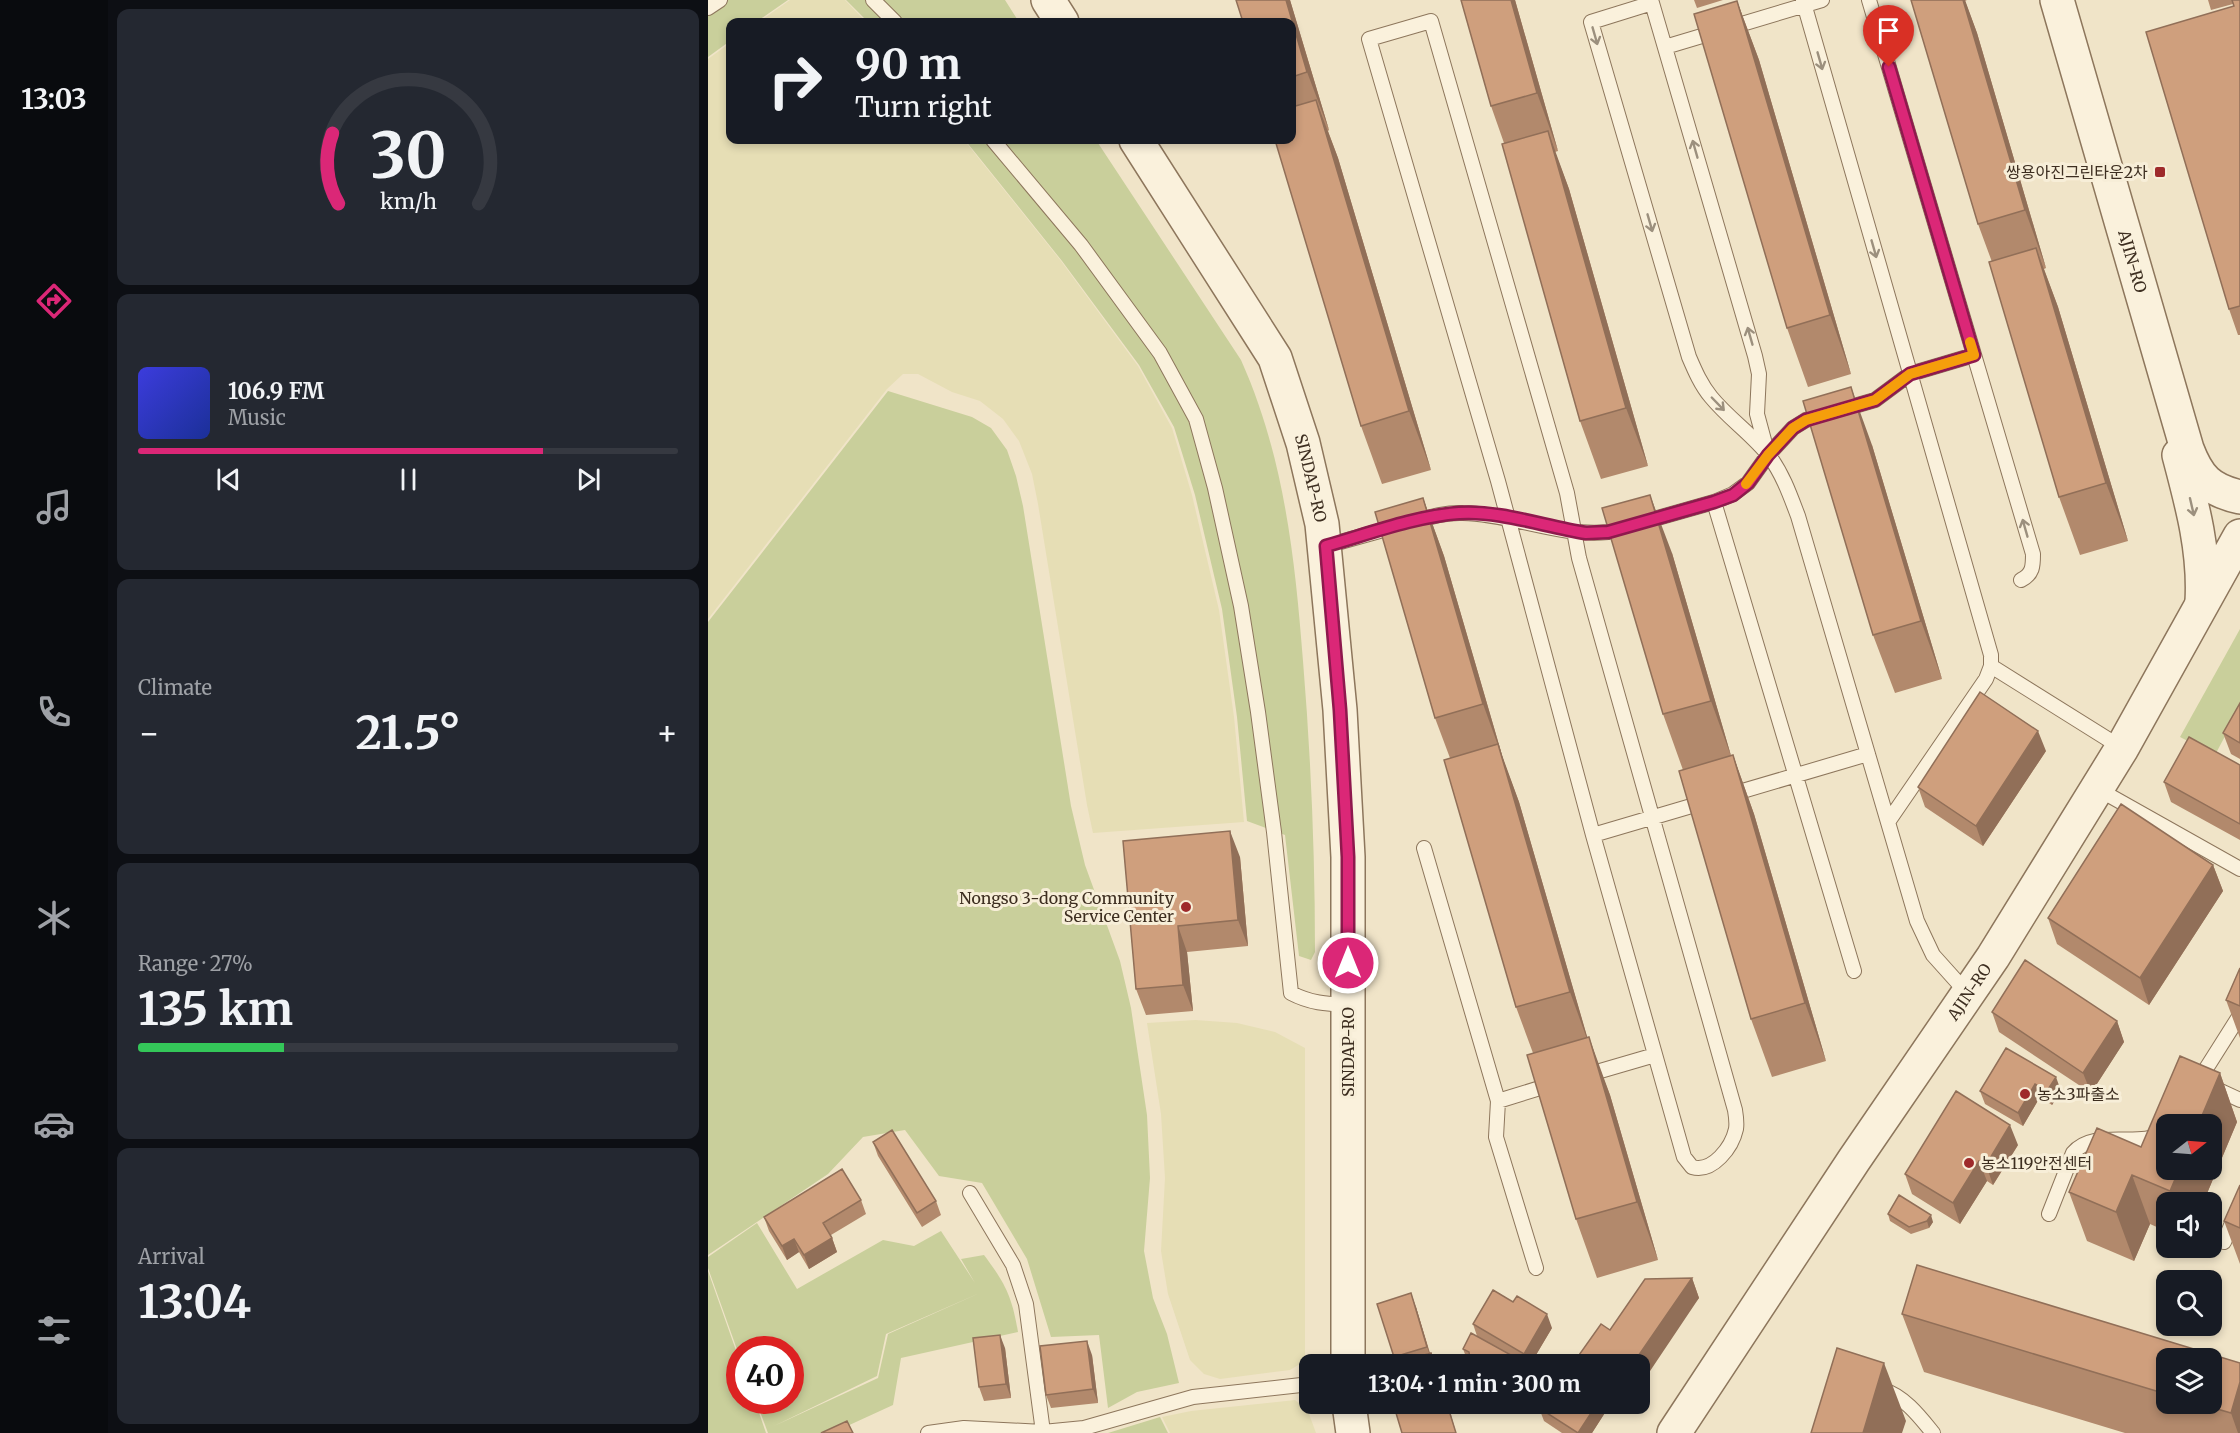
<!DOCTYPE html>
<meta charset="utf-8">
<style>
:root{--surface:#171b24;--page:#242831;--text:#f1f3f6;--muted:#9ea1a6;--line:#363941;--accent:#db2777}
body{margin:0;font-family:Merriweather,"Noto Sans KR",serif;background:var(--page);color:var(--text);height:100vh;display:flex;flex-direction:column;font-size:22px;white-space:nowrap}
*{box-sizing:border-box;margin:0}
p{font-size:20px;color:var(--muted)}
.icon{flex:none;width:33px;height:33px;fill:none;stroke:currentColor;stroke-width:2;stroke-linecap:round;stroke-linejoin:round}
.map{position:relative;flex:1;overflow:hidden}
.sheet{display:flex;flex-direction:column;gap:9px;padding:9px;background:#0d0f14;width:600px}
.sheet>*{flex:none}
.guide{position:absolute;left:18px;top:18px;width:570px;height:126px;border-radius:12px;box-shadow:0 3px 9px #0003;background:#171b24;color:var(--text);overflow:hidden}
.needle{width:39px;rotate:73deg}
.fabs{position:absolute;left:1448px;top:1114px;display:grid;gap:12px}
.fabs a{display:grid;place-items:center;width:66px;height:66px;border-radius:12px;background:var(--surface);box-shadow:0 3px 9px #0003;font-size:30px}
.speed{position:absolute;left:18px;top:1336px;display:flex;gap:12px;font-size:30px;font-weight:700;text-align:center}
.speed>*{display:grid;place-content:center;width:78px;height:78px;border-radius:50%;background:var(--surface);box-shadow:0 3px 9px #0003;line-height:1}
.speed .limit{border:9px solid #d22;background:#fff;color:#111}
.pin{position:absolute;display:grid;place-items:center;width:51px;height:51px;color:#fff;margin:-62px -26px;border-radius:50% 50% 50% 0;rotate:-45deg;box-shadow:0 0 6px #0007}
.pin .icon{rotate:45deg}
.me{position:absolute;width:66px;margin:-33px;rotate:0deg;stroke-linejoin:round;filter:drop-shadow(0 0 4px #0008)}
.turn{display:flex;align-items:center;gap:21px;height:126px;padding:0 30px;font-size:27px}
.turn .icon{width:78px;height:78px;stroke-width:2.5}
.turn b{display:block;font-size:42px;line-height:51px}
.big{font-size:45px;font-weight:700;line-height:1.1}
.sheet .widget{flex:1;display:flex;flex-direction:column;justify-content:center;gap:9px;min-width:0;padding:0 21px;border-radius:12px;background:var(--page)}
.sheet .dial{align-items:center;gap:0}
.dial svg{height:156px;overflow:visible;fill:none;stroke:var(--line);stroke-width:7;stroke-linecap:round;text-anchor:middle}
.dial text{fill:var(--text);stroke:none}
.song{display:flex;align-items:center;gap:18px}
.cover{width:72px;height:72px;border-radius:9px;background:linear-gradient(135deg,hsl(240 70% 55%),hsl(230 70% 35%))}
.played{height:6px;border-radius:3px;background:linear-gradient(90deg,var(--accent) 75%,var(--line) 75%)}
.keys{display:flex;justify-content:space-around;direction:ltr}
.heat{display:flex;justify-content:space-between;align-items:center;font-size:33px;direction:ltr}
.charge{height:9px;border-radius:4px;background:linear-gradient(90deg,#34c759 27%,var(--line) 0)}
.trip{position:absolute;left:591px;top:1354px;width:351px;height:60px;border-radius:12px;background:var(--surface);box-shadow:0 3px 9px #0003;font-weight:700;line-height:60px;text-align:center}
main{display:flex;flex:1;min-height:0}
.tabs{display:flex;flex-direction:column;width:108px;justify-content:space-around;align-items:center;background:#090b0e;color:var(--muted)}
.tabs .icon{width:42px;height:42px}
.tabs .active{color:var(--accent)}
.tabs b{font-size:27px;color:var(--text)}
.map>svg:first-child{display:block}
.farmland{fill:#e6deb5}
.green{fill:#c9cf9b;fill-rule:evenodd}
.lines{fill:none;stroke-linecap:round;stroke-linejoin:round}
.service-casing{stroke:#8d765c;stroke-width:16}
.tertiary-casing{stroke:#8d765c;stroke-width:36}
.service{stroke:#faf1dc;stroke-width:14}
.tertiary{stroke:#faf1dc;stroke-width:33}
.wall{fill:#b2896c;fill-rule:evenodd}
.shaded-wall{fill:#916f58}
.building{fill:#cf9f7d;stroke:#916f58;stroke-width:1.5}
.oneway{stroke:#9c907e}
.route-casing{stroke:#8e194d;stroke-width:15}
.route{stroke:#db2777;stroke-width:10}
.slow{stroke:#f59e0b;stroke-width:10}
.poi-dot{fill:#9e2a2b;stroke:#f7eed8;stroke-width:2}
.labels{text-anchor:middle;dominant-baseline:central;stroke-width:6;stroke-linejoin:round;paint-order:stroke}
.poi-label{font-size:16px;fill:#3d2e20;stroke:#f7eed8;text-anchor:end}
.street-label{font-size:16px;fill:#3d2e20;stroke:#f7eed8}
</style>
<main>
<nav class="tabs">
<b>13:03</b>
<svg class="icon active" aria-label="directions" viewBox="0 0 24 24"><path d="M12 3l9 9-9 9-9-9zM9 14v-3h6M13 9l2 2-2 2"/></svg>
<svg class="icon" aria-label="music" viewBox="0 0 24 24"><path d="M9 18V5l10-2v13"/><circle cx="6" cy="18" r="3"/><circle cx="16" cy="16" r="3"/></svg>
<svg class="icon" aria-label="phone" viewBox="0 0 24 24"><path d="M5 4h4l2 5-3 2q2 4 5 5l2-3 5 2v4C11 20 4 13 5 4z"/></svg>
<svg class="icon" aria-label="climate" viewBox="0 0 24 24"><path d="M12 3v18M4 7l16 10M4 17L20 7"/></svg>
<svg class="icon" aria-label="car" viewBox="0 0 24 24"><path d="M5 17H2v-5l4-1 3-4h7l3 4 3 1v5h-3M9 17h6M6 11h13"/><circle cx="7" cy="17" r="2"/><circle cx="17" cy="17" r="2"/></svg>
<svg class="icon" aria-label="filters" viewBox="0 0 24 24"><path d="M4 7h16M4 17h16"/><circle cx="9" cy="7" r="2"/><circle cx="15" cy="17" r="2"/></svg>
</nav>
<section class="sheet">
<div class="widget dial"><svg viewBox="0 0 100 80">
<path d="M14 69A42 42 0 1 1 86 69"/>
<path d="M14 69A42 42 0 0 1 11 33" stroke="#db2777"/>
<text x="50" y="56" font-size="32" font-weight="700">30</text>
<text x="50" y="72" font-size="11">km/h</text>
</svg></div>
<div class="widget">
<div class="song"><i class="cover"></i><div><b>106.9 FM</b><p>Music</p></div></div>
<div class="played"></div>
<div class="keys"><svg class="icon" aria-label="previous" viewBox="0 0 24 24"><path d="M18 5L8 12l10 7zM5 5v14"/></svg><svg class="icon" aria-label="pause" viewBox="0 0 24 24"><path d="M8 5v14M16 5v14"/></svg><svg class="icon" aria-label="next" viewBox="0 0 24 24"><path d="M6 5l10 7-10 7zM19 5v14"/></svg></div>
</div>
<div class="widget"><p>Climate</p>
<div class="heat"><a>−</a><b class="big">21.5°</b><a>+</a></div>
</div>
<div class="widget"><p>Range · 27%</p><b class="big">135 km</b><div class="charge"></div></div>
<div class="widget"><p>Arrival</p><b class="big">13:04</b></div>
</section>
<div class="map">
<svg width="1532" height="1433" viewBox="0 0 1532 1433">
<rect width="100%" height="100%" fill="#f0e4c8"/>
<path class="farmland" d="M82,0H137L158,22H51Z
M22,43V140H256L353,261L430,366L464,428L484,495L511,610L526,717L536,822L385,833L379,805L330,504L324,474L311,441L295,419L272,401L244,392L210,374H195L179,389L0,619V59Z
M487,1020L529,1023L567,1032L597,1048V1361L582,1370L512,1379L496,1374L482,1360L460,1294L453,1251L457,1178L453,1114L439,1023Z
M587,1400L600,1411L608,1433H462L454,1417L483,1411Z"/>
<path class="green" d="M0,0H80L48,22H22V41L0,57Z
M138,0H297L311,22H160Z
M257,140H388L533,360C576,456 587,558 595,661C603,758 607,855 607,952L603,960L591,956L577,835L539,821L529,717L514,609L487,495L466,427L431,365L354,261Z
M180,391L264,417L283,428L299,450L308,476L315,506L363,806L377,865L412,961L423,1008L439,1115L442,1178L436,1251L445,1298L459,1334L471,1383L429,1392L400,1408L391,1335L343,1337L319,1259L274,1183L231,1176L197,1130L155,1137L120,1174L0,1255V622Z
M1532,629V708L1507,755L1472,737Z
M49,1223L89,1289L175,1240L206,1246L233,1231L267,1283L253,1259L276,1255C297,1283 304,1296 310,1332L193,1358L185,1405L124,1433H60L48,1401H82V1350H32L31,1355L0,1268V1257ZM274,1292L180,1334L170,1378L66,1426L169,1376L178,1334Z
M0,1271L31,1359L32,1401H47L58,1433H0Z
M452,1417L460,1433H400Z"/>
<g class="lines">
<defs>
<path id="service" d="M165,0L187,22
M1095,0L1283,655V666L1278,679L1180,822
M1161,0L1325,554C1325,566 1325,574 1313,580
M0,8L12,0
M723,21L859,493L871,558L1027,1110C1028,1116 1029,1123 1028,1129C1024,1147 1005,1173 984,1167L976,1157L885,835L790,481L661,39Z
M957,47L1114,0
M285,140L373,245L452,353L488,419L507,488L533,606L550,712L566,832L583,993C602,1003 618,1004 640,1005
M1060,455L1049,414L1051,374L1047,356L944,3L883,22L981,357C987,371 993,385 1003,397C1021,419 1045,435 1062,457C1075,475 1082,495 1090,516L1209,921L1225,955L1260,994
M1006,502L1146,971
M618,546C643,539 668,532 693,525C713,520 734,512 755,513C804,514 852,537 900,532L1006,502L1025,494L1040,483L1060,455L1085,428L1098,420L1167,400L1202,374L1266,355
M1283,666L1414,748
M1388,788L1532,869
M1021,795L1160,754
M885,835L997,802
M716,848L790,1101L788,1137L828,1268
M875,1076L947,1055
M1489,1083L1532,1015
M1504,1087L1532,1100
M790,1101L845,1084
M262,1193L305,1265L318,1304L335,1432
M1341,1214L1365,1153C1387,1127 1433,1150 1458,1131
M1516,1242L1532,1204
M1175,1390C1196,1396 1212,1417 1225,1433
M220,1433L256,1428L335,1432L376,1428L485,1397L602,1384"/>
<g id="tertiary">
<path d="M340,0L354,22"/>
<path id="s1" d="M1349,0L1479,449C1490,478 1501,490 1532,497"/>
<path id="s2" d="M428,140L567,358L595,443L614,524L632,710L640,857V1365"/>
<path d="M1471,455C1484,504 1497,551 1494,602"/>
<path d="M641,1404L645,1433"/>
<path id="s3" d="M966,1433L1146,1160L1285,957L1414,748L1532,536"/>
</g>
</defs>
<use href="#service" class="service-casing"/>
<use href="#tertiary" class="tertiary-casing"/>
<use href="#service" class="service"/>
<use href="#tertiary" class="tertiary"/>
</g>
<path class="wall" d="M528,0H582L621,130L620,131L630,158L723,470L674,484L653,426L584,140V22Z
M753,0H807L850,151L847,152L861,189L940,466L893,479L872,421L796,143L783,106Z
M986,0H1015L989,8Z
M1203,0H1259L1257,1L1269,33L1338,268L1336,269L1350,307L1420,541L1372,555L1351,497L1284,262L1270,224Z
M1500,0H1532V335H1530L1521,309L1526,6L1525,4L1503,10Z
M1029,1L1051,60L1143,374L1100,387L1079,328Z
M1164,445L1234,679L1187,693L1165,635Z
M715,498L736,556L796,762L811,802L879,1037L902,1095L950,1260L889,1278L868,1219L825,1053L808,1007L742,758L727,718Z
M964,553L1023,756L1025,755L1046,814L1118,1061L1064,1077L1043,1019L975,770L955,714Z
M1532,703V759L1523,754L1515,733Z
M1338,751L1275,846L1217,807L1210,787Z
M1532,765V840L1463,802L1456,782Z
M415,841L532,857L540,946L479,952L485,1011L438,1015L428,989Z
M1505,865L1515,891L1441,1005L1349,944L1340,918Z
M1532,968V1038L1518,1000Z
M1284,1012L1409,1021L1416,1042L1383,1093L1291,1032Z
M1298,1048L1353,1091L1344,1105L1332,1097L1315,1126L1277,1104L1272,1091Z
M1512,1073L1529,1122L1495,1203H1458V1231L1442,1224L1426,1261L1379,1241L1361,1192L1433,1147Z
M165,1142L228,1201L233,1215L214,1227L170,1156Z
M1310,1145L1285,1185L1279,1181L1252,1224L1204,1194L1197,1174Z
M1532,1185V1264L1516,1221Z
M153,1200L158,1214L123,1235L129,1252L101,1269L91,1252L79,1260L61,1231L56,1217Z
M1180,1214L1225,1222L1221,1228L1203,1234L1182,1221Z
M984,1278L991,1298L932,1365H875L871,1355L902,1330Z
M708,1307L722,1353L688,1364L686,1357Z
M1194,1314L1532,1363V1433H1417L1216,1372ZM1458,1359L1503,1404H1458Z
M765,1324L844,1328L822,1365H816L813,1363L763,1364L760,1362L755,1349L769,1336Z
M297,1348L303,1398L276,1401L271,1387Z
M384,1355L390,1403L343,1408L338,1395Z
M685,1404H740L748,1433H694Z
M831,1408H900L884,1433H854L836,1421Z"/>
<path class="shaded-wall" d="M578,0H582L621,130L599,72Z
M803,0H807L850,151L829,93Z
M1255,0H1257L1269,33L1338,268L1317,210Z
M1029,1L1051,60L1143,374L1122,315Z
M608,100L630,158L723,470L701,411Z
M840,131L861,189L940,466L918,408Z
M1328,248L1350,307L1420,541L1398,483Z
M1143,387L1164,445L1234,679L1213,621Z
M942,495L964,553L1024,759L1003,701Z
M715,498L736,556L796,762L775,704Z
M1330,731L1338,751L1275,846L1268,826Z
M790,744L811,802L883,1050L862,992Z
M1025,755L1046,814L1118,1061L1097,1003Z
M522,831L532,857L540,946L530,920Z
M1505,865L1515,891L1441,1005L1432,978Z
M470,926L479,952L485,1011L475,985Z
M1409,1021L1416,1042L1383,1093L1375,1073Z
M881,1037L902,1095L950,1260L929,1202Z
M1512,1073L1529,1122L1495,1203H1466L1462,1191L1471,1170H1503V1125H1490Z
M1348,1077L1353,1091L1344,1105L1339,1091Z
M1327,1084L1332,1097L1315,1126L1310,1113Z
M1302,1125L1310,1145L1285,1185L1278,1165Z
M1271,1161L1279,1181L1252,1224L1245,1203Z
M1424,1175L1442,1224L1426,1261L1408,1212Z
M1223,1215L1225,1222L1221,1228L1219,1221Z
M124,1238L129,1252L101,1269L96,1255Z
M86,1239L91,1252L79,1260L74,1246Z
M984,1278L991,1298L932,1386V1365H924Z
M703,1293L708,1307L724,1361L719,1347Z
M839,1314L844,1328L822,1365H820L816,1354Z
M292,1335L297,1348L303,1398L298,1384Z
M379,1341L384,1355L390,1403L385,1389Z
M1176,1363L1198,1421L1194,1433H1155Z
M1532,1382V1433H1530L1523,1413Z
M889,1404H899L900,1408L884,1433H870Z"/>
<path class="building" d="M528,0H578L599,72L584,77V22H535Z
M753,0H803L829,93L783,106Z
M1203,0H1255L1317,210L1270,224Z
M1524,0H1532V306L1521,309L1438,32L1526,6Z
M1029,1L1122,315L1079,328L986,14Z
M608,100L701,411L653,426L567,140H584V107Z
M840,131L918,408L872,421L794,144Z
M1328,248L1398,483L1351,497L1281,262Z
M1143,387L1213,621L1165,635L1095,401Z
M942,495L1003,701L955,714L894,508Z
M715,498L775,704L727,718L667,512Z
M1272,692L1330,731L1268,826L1210,787Z
M1532,703V743L1515,733Z
M1481,737L1532,765V824L1456,782Z
M790,744L862,992L808,1007L736,760Z
M1025,755L1097,1003L1043,1019L971,771Z
M1413,804L1505,865L1432,978L1340,918Z
M522,831L530,920L470,926L475,985L428,989L415,841Z
M1317,960L1409,1021L1375,1073L1284,1012Z
M1532,968V1006L1518,1000Z
M881,1037L929,1202L868,1219L819,1055Z
M1298,1048L1348,1077L1339,1091L1327,1084L1310,1113L1272,1091Z
M1472,1056L1512,1073L1490,1125H1458V1170H1471L1462,1191L1424,1175L1408,1212L1361,1192L1389,1128L1433,1147Z
M1248,1091L1302,1125L1278,1165L1271,1161L1245,1203L1197,1174Z
M184,1130L228,1201L209,1213L165,1142Z
M134,1169L153,1200L115,1223L124,1238L96,1255L86,1239L74,1246L56,1217Z
M1532,1185V1228L1516,1221Z
M1191,1195L1223,1215L1219,1221L1201,1227L1180,1214Z
M1209,1265L1532,1363V1382L1523,1413L1492,1404H1503V1359H1458V1394L1194,1314Z
M984,1278L924,1365H886L871,1355L893,1324L902,1330L937,1279Z
M785,1290L805,1302L809,1296L839,1314L816,1354L765,1324Z
M703,1293L719,1347L686,1357L669,1304Z
M763,1333L812,1360L810,1365H763L761,1352L755,1349Z
M292,1335L298,1384L271,1387L265,1338Z
M379,1341L385,1389L338,1395L332,1346Z
M1129,1348L1176,1363L1155,1433H1103Z
M723,1353L727,1365H684Z
M685,1404H709L687,1411Z
M718,1404H739L748,1433H694L688,1413Z
M833,1404H889L870,1433L831,1408Z
M139,1421L145,1433H113Z"/>
<defs><path id="oneway-shaft" d="M-6 0H5M1.5-3L5.5 0L1.5 3" fill="none" stroke-width="1.6" stroke-linecap="round" stroke-linejoin="round" transform="scale(1.5)"/></defs>
<g class="oneway">
<use href="#oneway-shaft" transform="translate(887 36) rotate(74)"/>
<use href="#oneway-shaft" transform="translate(1112 61) rotate(74)"/>
<use href="#oneway-shaft" transform="translate(987 149) rotate(-106)"/>
<use href="#oneway-shaft" transform="translate(942 223) rotate(74)"/>
<use href="#oneway-shaft" transform="translate(1166 249) rotate(74)"/>
<use href="#oneway-shaft" transform="translate(1042 336) rotate(-106)"/>
<use href="#oneway-shaft" transform="translate(1010 404) rotate(46)"/>
<use href="#oneway-shaft" transform="translate(1484 507) rotate(77)"/>
<use href="#oneway-shaft" transform="translate(1317 528) rotate(-106)"/>
</g>
<g class="lines">
<defs>
<path id="route" d="M640,963V857L632,710L618,546C660,534 708,516 751,513C791,510 838,527 878,533L900,532L1006,502L1025,495L1040,483L1060,455L1085,428L1098,420L1167,400L1202,374L1266,355L1181,67"/>
</defs>
<use href="#route" class="route-casing"/>
<use href="#route" class="route"/>
<path class="slow" d="M1038,484L1060,455L1085,428L1098,420L1167,400L1202,374L1266,355L1262,342"/>
</g>
<g class="poi-dot">
<rect x="1446" y="166" width="12" height="12" rx="3"/>
<circle cx="478" cy="907" r="6"/>
<circle cx="1317" cy="1094" r="6"/>
<circle cx="1261" cy="1163" r="6"/>
</g>
<g class="labels">
<g class="poi-label">
<text x="1440" y="172">쌍용아진그린타운2차</text>
<text x="466" y="898">Nongso 3-dong Community<tspan x="466" dy="18">Service Center</tspan></text>
<text x="1329" y="1094" text-anchor="start">농소3파출소</text>
<text x="1273" y="1163" text-anchor="start">농소119안전센터</text>
</g>
<g class="street-label">
<text stroke="none"><textPath href="#s1" startOffset="272">AJIN-RO</textPath></text>
<text stroke="none"><textPath href="#s2" startOffset="384">SINDAP-RO</textPath></text>
<text stroke="none"><textPath href="#s3" startOffset="531">AJIN-RO</textPath></text>
<text transform="translate(640 1052) rotate(-90)">SINDAP-RO</text>
</g>
</g>
</svg>
<div class="fabs">
<a><svg class="needle" viewBox="-14 -14 28 28"><path d="M0-13l5 13h-10z" fill="#e53935"/><path d="M0 13l5-13h-10z" fill="#9ea1a6"/></svg></a>
<a><svg class="icon" aria-label="sound" viewBox="0 0 24 24"><path d="M4 9h4l5-4v14l-5-4H4zM17 9q2 3 0 6"/></svg></a>
<a><svg class="icon" aria-label="search" viewBox="0 0 24 24"><circle cx="10" cy="10" r="6"/><path d="M15 15l6 6"/></svg></a>
<a><svg class="icon" aria-label="layers" viewBox="0 0 24 24"><path d="M12 4l9 5-9 5-9-5zM3 14l9 5 9-5"/></svg></a>
</div>
<div class="speed"><div class="limit">40</div></div>
<div class="pin" style="left:1181px;top:67px;background:#d93025"><svg class="icon" aria-label="arrive" viewBox="0 0 24 24"><path d="M6 21V4h12l-3 4 3 4H6"/></svg></div>
<svg class="me" style="left:640px;top:963px" viewBox="-20 -20 40 40"><circle r="17" fill="#db2777" stroke="#fff" stroke-width="3"/><path d="M0-11L8 9 0 5-8 9z" fill="#fff"/></svg>
<div class="trip">13:04 · 1 min · 300 m</div>
<div class="guide">
<div class="turn"><svg class="icon" aria-label="right" viewBox="0 0 24 24"><path d="M7 20v-9h11M14 6l5 5-5 5"/></svg><div><b>90 m</b>Turn right</div></div>
</div>
</div>
</main>
